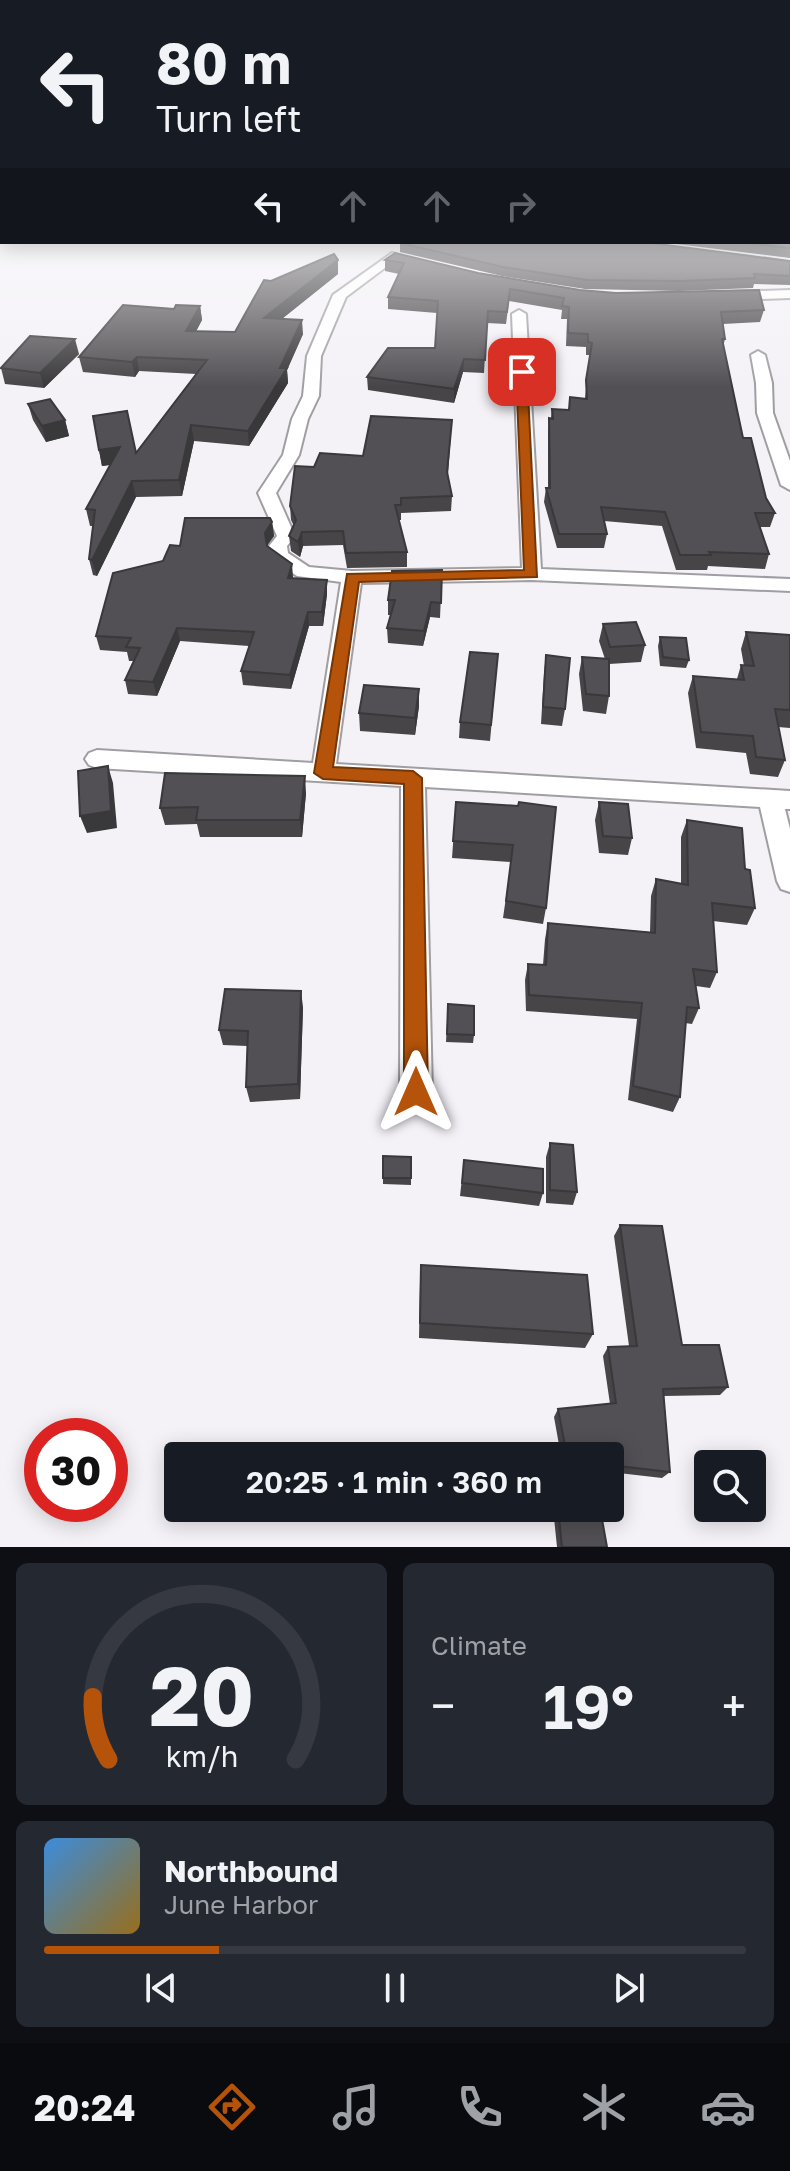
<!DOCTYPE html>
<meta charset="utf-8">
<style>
:root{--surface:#171b24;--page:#242831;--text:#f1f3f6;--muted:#9ea1a6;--line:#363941;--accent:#b45309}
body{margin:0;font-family:"Golos Text",sans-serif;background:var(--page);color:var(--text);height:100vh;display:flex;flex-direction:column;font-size:30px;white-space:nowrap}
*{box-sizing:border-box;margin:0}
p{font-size:26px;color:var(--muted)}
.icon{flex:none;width:44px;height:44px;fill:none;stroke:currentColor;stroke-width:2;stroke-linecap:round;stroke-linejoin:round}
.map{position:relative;height:1547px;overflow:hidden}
.panel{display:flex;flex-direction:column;gap:16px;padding:16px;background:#0d0f14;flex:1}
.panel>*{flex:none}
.top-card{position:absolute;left:0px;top:0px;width:790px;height:244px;box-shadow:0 4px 20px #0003;background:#171b24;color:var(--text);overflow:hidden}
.fabs{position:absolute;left:694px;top:1450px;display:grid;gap:16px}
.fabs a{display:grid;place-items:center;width:72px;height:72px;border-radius:8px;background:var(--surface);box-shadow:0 4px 20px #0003;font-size:40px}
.speed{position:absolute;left:24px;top:1418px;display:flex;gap:16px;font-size:40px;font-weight:700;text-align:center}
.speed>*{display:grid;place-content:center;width:104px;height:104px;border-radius:50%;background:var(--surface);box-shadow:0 4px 20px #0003;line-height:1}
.speed .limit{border:12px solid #d22;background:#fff;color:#111}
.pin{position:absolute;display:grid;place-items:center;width:68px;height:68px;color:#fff;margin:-34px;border-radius:16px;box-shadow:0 4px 12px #0006}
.me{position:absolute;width:88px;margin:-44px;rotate:0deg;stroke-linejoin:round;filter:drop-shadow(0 0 6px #0008)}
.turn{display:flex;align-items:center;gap:28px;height:168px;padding:0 24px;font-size:36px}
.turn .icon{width:104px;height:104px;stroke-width:2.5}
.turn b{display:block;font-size:56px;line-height:68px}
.lanes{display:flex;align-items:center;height:76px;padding:0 24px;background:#0003;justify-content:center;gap:40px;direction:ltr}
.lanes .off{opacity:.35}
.big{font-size:60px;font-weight:600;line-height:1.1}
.panel .widget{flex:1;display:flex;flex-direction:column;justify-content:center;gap:12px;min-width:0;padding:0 28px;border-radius:12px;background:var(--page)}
.panel .dial{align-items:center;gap:0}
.dial svg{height:208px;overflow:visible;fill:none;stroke:var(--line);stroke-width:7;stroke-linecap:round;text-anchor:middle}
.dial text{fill:var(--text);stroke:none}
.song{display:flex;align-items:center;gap:24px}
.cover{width:96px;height:96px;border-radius:12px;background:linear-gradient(135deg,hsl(210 70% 55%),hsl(40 70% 35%))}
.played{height:8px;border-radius:4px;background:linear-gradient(90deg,var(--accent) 25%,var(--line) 25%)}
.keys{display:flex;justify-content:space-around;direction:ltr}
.heat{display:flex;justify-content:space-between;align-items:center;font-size:44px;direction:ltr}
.panel .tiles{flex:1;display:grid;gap:16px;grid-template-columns:1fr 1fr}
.widget:last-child{grid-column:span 2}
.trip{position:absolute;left:164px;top:1442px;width:460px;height:80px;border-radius:8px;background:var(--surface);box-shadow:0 4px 20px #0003;font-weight:600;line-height:80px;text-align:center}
.tabs{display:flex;height:128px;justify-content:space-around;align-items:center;background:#090b0e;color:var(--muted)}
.tabs .icon{width:56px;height:56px}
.tabs .current{color:var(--accent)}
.tabs b{font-size:36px;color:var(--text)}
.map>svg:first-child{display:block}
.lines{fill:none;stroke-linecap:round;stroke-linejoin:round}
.minor-casing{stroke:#a09ea2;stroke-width:4}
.minor{fill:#fff;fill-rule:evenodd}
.wall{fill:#474548}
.shaded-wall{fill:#39383b}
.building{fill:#525054;stroke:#39383b;stroke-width:2}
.route{fill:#b45309;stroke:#753606;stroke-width:2}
</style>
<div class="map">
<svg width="790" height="1547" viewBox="0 0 790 1547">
<rect width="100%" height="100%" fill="#f4f2f7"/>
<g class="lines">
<defs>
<path id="minor" d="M392,253L421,263L415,267L394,261L346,297L321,356L319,396L308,419L299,455L276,493L295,536L287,546L288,553L309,567L352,571L522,568L512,314L519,310L526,314L541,569L790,579V591L532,580L361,583L336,764L790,791V809H785L790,829V892L781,889L777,881L760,807L425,787L432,1092L427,1102L416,1107L405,1102L400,1092L401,786L97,768L89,765L85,759L89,753L97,750L313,763L341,582L297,576L271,559L269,546L277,536L258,493L283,455L292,419L303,396L307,356L333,295Z
M790,290V298L729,300L722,296L729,292Z
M758,351L765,355L772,383L773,413L790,461V490L781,485L757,413L756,383L751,355Z"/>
</defs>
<use href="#minor" class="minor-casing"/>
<use href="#minor" class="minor"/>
</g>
<path class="wall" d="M788,173V178H790V182H788V184H790V207H788V208H790V258L660,242H788Z
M400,243L790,261V285L754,284L753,288L679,291L585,289L502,276L400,252Z
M385,260L580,290L764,310L760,322L723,324L725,339L723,347L743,438L766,498L775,513L770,527H760L769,554L765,569L708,566L707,570H676L662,526L604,521L607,534L604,548H557L544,502L546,488H548V432L549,418H551L552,409L569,410L585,398L590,355H586V347L566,346L567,319H561L562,310L509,301L506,324L487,323L484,373L463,372L454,403L368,390L367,377L435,348L437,313L388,309V297L399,274L385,271Z
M338,274L282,319L303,334L287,370L288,383L249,446L194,441L182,496L136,497L97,576L93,575L89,559L93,526H90L86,509L110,465L102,466L99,450L136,453L196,374L139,371L135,377L83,372L79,357L174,309L200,306L202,320L196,331L235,332L271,281Z
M79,354L44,388L5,384L1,368Z
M28,404L65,420L69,436L46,442L33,420Z
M451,434L448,475L452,496L451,511L401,513V520H399L407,552V567L347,568L343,545L303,546L300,557L291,551L289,536L294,526L291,520L290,506L314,467Z
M272,522L274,536L267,546L293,577V578L327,594L323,626H309L291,689L243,685L241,671L249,646L180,641L157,696L128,694L125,680L134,661H129L127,652L100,650L96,636L163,561L180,546Z
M442,570L440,618L430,617L423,646L388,643L387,628L391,615H388V600Z
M603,624L645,645L641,662L609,664V696L606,714L583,711L579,674L582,657L605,659L599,641Z
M746,632L790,635V728L778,727L785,760L778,777L750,774L746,753L696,748L688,693L693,676L737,679L741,665L744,666L741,649Z
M660,637L689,660L686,668L660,666L658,646Z
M498,654L490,741L459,738L460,722Z
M546,655L565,709L562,726L541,724L544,673Z
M419,706L415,735L360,731L359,713Z
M306,793L302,837H200L197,824L165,825L160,808Z
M456,802L518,806L546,908L543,924L503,918L511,862L452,858Z
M599,802L632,838L628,855L599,853L595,820Z
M687,820L745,869L755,908L747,925L713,921L717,972L710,988L696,986L699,1008L692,1024L685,1023L680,1097L673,1112L628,1100L637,1019L526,1011L525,980L528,964L543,965L545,939L548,923L650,932L651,896L656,879L681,884V837Z
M448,1004L474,1035L473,1043L446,1042Z
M303,1007L300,1099L250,1102L246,1087L247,1046L223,1045L219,1030Z
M550,1143L577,1192L573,1205L546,1203V1157Z
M383,1156L411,1157V1185L383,1184Z
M464,1160L543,1193L539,1206L460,1196Z
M620,1225L682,1345L728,1387L720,1395L664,1396L670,1472L662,1478L610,1472V1456H561L554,1417L558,1409L610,1404L603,1356L608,1347L629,1346L614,1236Z
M420,1282L593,1334L585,1348L419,1338Z
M553,1508H600L607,1547H557Z"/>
<path class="shaded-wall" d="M2,226V237L0,238V227Z
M338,260V274L265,332L264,318Z
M200,306L202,320L189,345L186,331Z
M302,320L303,334L287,370L288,383L249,446L248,431Z
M75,339L79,354L44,388L40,373Z
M137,357L139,371L135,377L132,362Z
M464,359L463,372L454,403V389Z
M65,420L69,436L46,442L42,426Z
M191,425L194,441L182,496L179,480Z
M120,447L123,463L102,466L99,450Z
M132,481L136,497L97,576L92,560Z
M272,522L274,536L266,546L265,533Z
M302,532L303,546L300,557L298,542Z
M292,564L293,577L289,592L288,578Z
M327,580V594L323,626L322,612Z
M431,602L430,617L423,646L424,631Z
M308,612L309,626L291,689L290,675Z
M177,628L180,641L157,696L153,682Z
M419,689V706L415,735V718Z
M108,766L113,783L117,828L87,833L80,816Z
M305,776L306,793L302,837L300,820Z
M301,991L303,1007L300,1099L298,1084Z"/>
<path class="building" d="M0,170H2V226L0,227Z
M788,170H790V173H788V184H790V198H788V208H790V248L737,242H788Z
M402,242H564L572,243L573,242H643L790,261V276L754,274L755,278L681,281L587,280L503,267L400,243Z
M395,253L478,273L580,290L616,293L759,290L764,310L721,312L725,339H722L743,438H751L766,498L775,513H755L769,554L709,552L711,555H680L665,512L601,507L607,534H559L546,488H550L549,418L553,419L552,409L569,410L570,397L587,399L586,380L592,343L588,342V334L568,333L569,307L562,306L564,298L510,289L507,312L488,311L485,360L464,359L454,389L367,377L388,348H435L438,301L388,297L404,263L385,260Z
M334,254L338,260L264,318L302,320L280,368H287L248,431L191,425L179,480L132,481L92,560L89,559L95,510L86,509L120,447L99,450L93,416L127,411L136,453L207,360L137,357L132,362L79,357L123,305L174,309L176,305L200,306L186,331L235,332L264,280L271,281Z
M30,336L75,339L40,373L1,368Z
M50,399L65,420L42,426L28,404Z
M371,416L452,420L447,472L452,496L401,498V505H395L407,552L346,553L343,531L302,532L298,542L289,536L296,520L290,506L295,466L314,467L320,453L363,456Z
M185,518H270L272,522L265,533L267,546L292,564L288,578L327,580L322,612H308L290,675L241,671L254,632L177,628L153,682L125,680L140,648L126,647L131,638L96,636L113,573L163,561L170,545L180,546Z
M442,570L441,603L431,602L424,631L387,628L395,600H388L392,571Z
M636,622L645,645L610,647L603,624Z
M746,632L790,635V710L775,709L785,760L756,757L753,736L701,732L693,676L744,680L741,665L754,666Z
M660,637L686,638L689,660L663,657Z
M470,652L498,654L491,725L460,722Z
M546,655L570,658L565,709L543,707Z
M582,657L609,659V696L586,694Z
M364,685L419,689L415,718L359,713Z
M108,766L111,811L80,816L78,771Z
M165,773L305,776L300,820H196L198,807L160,808Z
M456,802L518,806L519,802L556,807L546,908L506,901L513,845L453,841Z
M599,802L628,804L632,838L603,836Z
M687,820L742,828L745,869L750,870L755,908L712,903L717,972L693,969L699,1008L687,1007L680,1097L633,1086L642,1003L529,995L528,964L546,965L548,923L655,933L656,879L688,885Z
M225,989L301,991L298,1084L246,1087L248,1031L219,1030Z
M448,1004L474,1006V1035L447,1034Z
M550,1143L573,1145L577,1192L550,1190Z
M383,1156L411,1157V1178H383Z
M464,1160L543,1169V1193L462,1183Z
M620,1225L662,1226L682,1345H719L728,1387L663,1389L670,1472L610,1465V1456H567L558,1409L616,1403L608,1347L637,1346Z
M421,1265L587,1275L593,1334L420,1323Z
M558,1508H600L607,1547H562Z"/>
<linearGradient id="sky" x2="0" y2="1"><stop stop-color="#99aaea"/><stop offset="0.44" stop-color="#faf9fb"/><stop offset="1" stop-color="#faf9fb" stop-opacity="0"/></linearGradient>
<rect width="790" height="387" fill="url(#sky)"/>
<path class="route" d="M522,368L527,372L537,577L359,582L333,767L413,771L422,778L428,1092L424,1100L416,1103L407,1100L404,1092V784L323,779L314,773L347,574L524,570L516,372Z"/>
</svg>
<div class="fabs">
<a><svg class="icon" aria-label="search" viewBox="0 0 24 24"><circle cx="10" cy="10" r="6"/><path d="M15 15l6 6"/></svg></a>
</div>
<div class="speed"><div class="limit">30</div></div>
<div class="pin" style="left:522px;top:372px;background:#d93025"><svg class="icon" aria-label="arrive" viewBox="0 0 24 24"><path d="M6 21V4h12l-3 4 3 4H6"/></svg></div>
<svg class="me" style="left:416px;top:1092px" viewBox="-20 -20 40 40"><path d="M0-17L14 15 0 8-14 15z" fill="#b45309" stroke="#fff" stroke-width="4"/></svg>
<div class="trip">20:25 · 1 min · 360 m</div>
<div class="top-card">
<div class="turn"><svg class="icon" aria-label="left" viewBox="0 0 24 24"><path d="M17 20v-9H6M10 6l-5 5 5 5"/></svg><div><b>80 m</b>Turn left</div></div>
<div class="lanes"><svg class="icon" aria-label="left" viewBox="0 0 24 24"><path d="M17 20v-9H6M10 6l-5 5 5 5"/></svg><svg class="icon off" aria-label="ahead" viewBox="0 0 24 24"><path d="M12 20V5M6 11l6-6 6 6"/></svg><svg class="icon off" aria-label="ahead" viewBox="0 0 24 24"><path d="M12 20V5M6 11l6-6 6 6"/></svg><svg class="icon off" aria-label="right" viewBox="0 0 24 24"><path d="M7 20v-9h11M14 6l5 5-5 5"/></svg></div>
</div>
</div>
<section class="panel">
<div class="tiles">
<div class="widget dial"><svg viewBox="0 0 100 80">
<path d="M14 69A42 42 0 1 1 86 69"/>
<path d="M14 69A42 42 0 0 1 8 45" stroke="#b45309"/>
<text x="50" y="56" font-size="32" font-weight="700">20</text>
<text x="50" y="72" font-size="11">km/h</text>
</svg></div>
<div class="widget"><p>Climate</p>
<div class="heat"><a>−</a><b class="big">19°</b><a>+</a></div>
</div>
<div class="widget">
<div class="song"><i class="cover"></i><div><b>Northbound</b><p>June Harbor</p></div></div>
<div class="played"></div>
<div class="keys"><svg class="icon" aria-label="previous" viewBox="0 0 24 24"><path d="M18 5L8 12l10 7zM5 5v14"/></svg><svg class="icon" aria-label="pause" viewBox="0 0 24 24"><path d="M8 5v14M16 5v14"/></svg><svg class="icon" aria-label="next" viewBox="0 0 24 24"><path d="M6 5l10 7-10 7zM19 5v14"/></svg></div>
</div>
</div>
</section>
<nav class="tabs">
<b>20:24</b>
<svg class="icon current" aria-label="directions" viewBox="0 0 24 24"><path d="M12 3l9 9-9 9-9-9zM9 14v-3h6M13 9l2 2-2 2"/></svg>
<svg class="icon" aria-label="music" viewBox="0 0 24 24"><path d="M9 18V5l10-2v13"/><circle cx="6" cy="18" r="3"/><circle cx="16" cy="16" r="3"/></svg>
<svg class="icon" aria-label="phone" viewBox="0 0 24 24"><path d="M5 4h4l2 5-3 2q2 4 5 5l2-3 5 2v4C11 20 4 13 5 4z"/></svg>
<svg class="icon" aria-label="climate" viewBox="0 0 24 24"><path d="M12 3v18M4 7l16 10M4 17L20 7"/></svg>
<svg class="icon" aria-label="car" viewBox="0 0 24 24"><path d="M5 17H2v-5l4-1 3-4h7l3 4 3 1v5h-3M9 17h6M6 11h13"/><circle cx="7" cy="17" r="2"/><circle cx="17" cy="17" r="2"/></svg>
</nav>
